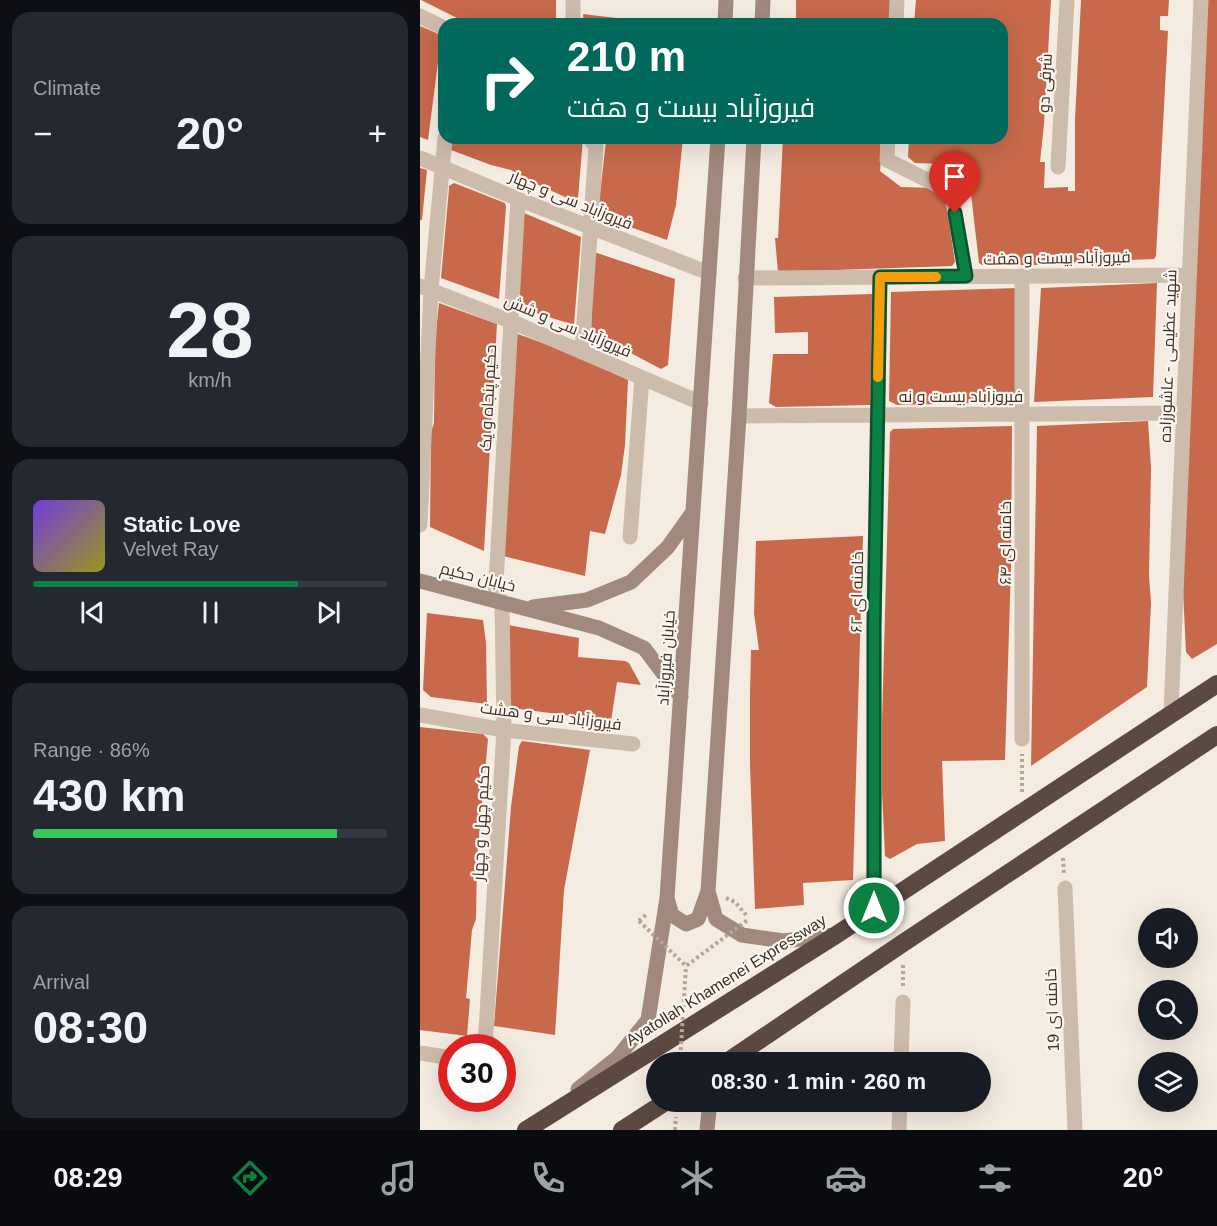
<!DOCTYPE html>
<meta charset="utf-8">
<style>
:root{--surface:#171b24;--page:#242831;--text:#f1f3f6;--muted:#9ea1a6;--line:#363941;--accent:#0b8043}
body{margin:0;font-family:Helvetica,Cairo,sans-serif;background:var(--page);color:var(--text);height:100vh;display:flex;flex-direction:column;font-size:22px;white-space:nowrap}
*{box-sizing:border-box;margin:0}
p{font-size:20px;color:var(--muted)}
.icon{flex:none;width:33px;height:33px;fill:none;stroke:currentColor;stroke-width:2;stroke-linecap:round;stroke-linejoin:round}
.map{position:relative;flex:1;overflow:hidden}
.side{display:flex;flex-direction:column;gap:12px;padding:12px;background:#0d0f14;width:420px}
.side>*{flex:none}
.top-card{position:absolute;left:18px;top:18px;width:570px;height:126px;border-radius:18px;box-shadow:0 6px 24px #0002;background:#00695c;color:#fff;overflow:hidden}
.buttons{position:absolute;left:718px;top:908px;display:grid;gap:12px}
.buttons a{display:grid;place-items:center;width:60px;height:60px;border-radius:50%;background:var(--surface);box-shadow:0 6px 24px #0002;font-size:30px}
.speed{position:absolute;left:18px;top:1034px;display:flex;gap:12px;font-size:30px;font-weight:700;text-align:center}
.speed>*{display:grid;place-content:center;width:78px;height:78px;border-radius:50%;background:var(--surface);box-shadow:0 6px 24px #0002;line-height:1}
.speed .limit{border:9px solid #d22;background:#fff;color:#111}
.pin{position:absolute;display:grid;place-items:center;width:51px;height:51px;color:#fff;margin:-62px -26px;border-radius:50% 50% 50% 0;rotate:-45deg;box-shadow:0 0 6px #0007}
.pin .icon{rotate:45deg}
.me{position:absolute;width:66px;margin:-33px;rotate:0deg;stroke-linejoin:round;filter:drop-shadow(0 0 4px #0008)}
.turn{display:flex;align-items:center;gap:21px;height:126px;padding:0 30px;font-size:27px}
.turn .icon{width:78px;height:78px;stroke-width:2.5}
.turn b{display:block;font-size:42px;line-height:51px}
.big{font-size:45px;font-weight:700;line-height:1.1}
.side .card{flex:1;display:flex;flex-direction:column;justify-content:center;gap:9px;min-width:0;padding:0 21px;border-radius:18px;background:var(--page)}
.side .dial{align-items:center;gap:0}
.dial b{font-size:78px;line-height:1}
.song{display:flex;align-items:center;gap:18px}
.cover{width:72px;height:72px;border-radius:9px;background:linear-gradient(135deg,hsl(260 70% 55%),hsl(60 70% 35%))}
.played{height:6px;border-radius:3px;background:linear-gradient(90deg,var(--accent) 75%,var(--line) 75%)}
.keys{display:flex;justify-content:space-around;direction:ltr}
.heat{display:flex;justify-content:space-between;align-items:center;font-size:33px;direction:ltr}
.charge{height:9px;border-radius:4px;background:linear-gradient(90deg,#34c759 86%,var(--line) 0)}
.trip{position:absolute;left:226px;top:1052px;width:345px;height:60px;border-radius:30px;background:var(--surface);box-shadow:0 6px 24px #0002;font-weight:700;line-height:60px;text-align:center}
.tabs{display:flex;height:96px;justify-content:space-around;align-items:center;background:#090b0e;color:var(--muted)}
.tabs .icon{width:42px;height:42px}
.tabs .selected{color:var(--accent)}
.tabs b{font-size:27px;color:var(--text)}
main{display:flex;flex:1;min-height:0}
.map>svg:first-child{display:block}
.building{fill:#c8694b}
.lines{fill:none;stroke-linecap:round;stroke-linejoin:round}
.path{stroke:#b9a596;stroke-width:4;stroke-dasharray:3 3;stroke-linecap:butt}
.street{stroke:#cdbbac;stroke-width:15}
.secondary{stroke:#a18a7d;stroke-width:15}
.highway{stroke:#5c4a42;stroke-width:18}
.path-bridge{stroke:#b9a596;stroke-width:4;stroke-dasharray:3 3;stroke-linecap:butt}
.route-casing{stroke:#07532c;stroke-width:15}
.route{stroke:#0b8043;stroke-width:10}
.slow{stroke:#f59e0b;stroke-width:10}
.labels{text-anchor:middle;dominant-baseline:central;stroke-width:4.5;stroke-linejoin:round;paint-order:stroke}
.street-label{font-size:16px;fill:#3b302b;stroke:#fbf5ee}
</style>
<main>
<section class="side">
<div class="card"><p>Climate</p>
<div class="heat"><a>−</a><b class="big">20°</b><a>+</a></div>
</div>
<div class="card dial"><b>28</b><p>km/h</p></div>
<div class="card">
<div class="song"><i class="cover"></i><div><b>Static Love</b><p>Velvet Ray</p></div></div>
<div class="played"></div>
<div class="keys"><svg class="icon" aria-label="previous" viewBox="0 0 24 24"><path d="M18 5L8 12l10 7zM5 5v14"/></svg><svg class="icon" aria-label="pause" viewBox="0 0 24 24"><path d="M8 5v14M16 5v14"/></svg><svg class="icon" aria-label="next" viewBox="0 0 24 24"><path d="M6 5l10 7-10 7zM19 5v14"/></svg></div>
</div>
<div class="card"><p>Range · 86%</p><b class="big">430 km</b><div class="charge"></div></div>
<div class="card"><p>Arrival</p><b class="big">08:30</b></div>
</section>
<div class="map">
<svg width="797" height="1130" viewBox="0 0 797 1130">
<rect width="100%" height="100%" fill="#f4ebe1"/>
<path class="building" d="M1,0H136V24H49Z
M376,0H471L470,24H376Z
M496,0H631L624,124L620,162H625L624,188L648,187V191H655V120L661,0H749L748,16H740V30L748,31L736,256L734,259L637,263L630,265H562L559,263L551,194H544L525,164L495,163L488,157L489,138H582V24H494Z
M786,0H797V644L772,659L766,652L763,591Z
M163,14L237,23V24H164Z
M0,26L14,32L20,35L21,39L8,140L0,137Z
M33,138H163L158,198L154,201L112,182L91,170L71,165L31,150Z
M184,138H263L256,205L247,240L182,217L178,212L186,141Z
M363,138H463L460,171L481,187L515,188L526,199L535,262L532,266L358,272L355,238H358Z
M0,168L7,170L2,220H0Z
M34,183L85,203L86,207L79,299L21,278L29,189V186Z
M104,213L161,237L154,325L97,307Z
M174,252L255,279L248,365L241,369L171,332Z
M737,283L733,397L614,402L621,288Z
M601,288L600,402L477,405L469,401L471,292Z
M452,294L451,405L356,407L349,403L353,354H388V332L355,333L354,297Z
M19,303L77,324L64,551L10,527L11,432L14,423L15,342Z
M95,333L153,354L208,380L205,445L201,475L185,534L170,531L165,576L83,556Z
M728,421L731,468L729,576L731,603L727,687L611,766L617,426Z
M592,426L591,566L585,760L522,761L525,841L497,844L470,859L465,856L462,792V722L470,432L473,429Z
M443,536L433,880L383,883L384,905L335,909L330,764V694L331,650H339L334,613L336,541Z
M7,613L63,620L66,643L67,704L11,697L3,690Z
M88,625L159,638L158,657L205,661L209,663L221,685L197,682L191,721L92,708L89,704Z
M0,727L63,734L68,739L57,858L56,919L52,930L46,998L50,999L47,1036L0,1030Z
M102,741L170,750L144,890L135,1035L74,1026L91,807L99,746Z"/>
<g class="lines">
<path class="path" d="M602,792V754
M643,858L644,874
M306,898L315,902L327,916
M219,921L227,914
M483,965V987
M255,1130L256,1117"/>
<path class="street" d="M153,0V24
M0,16L24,28
M476,24L477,0
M468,138L467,160L531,192L546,276
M0,158L98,199L289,273
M638,167L647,0
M325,278L769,275
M0,286L90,321L281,403
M162,352L176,147L169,138
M319,416L763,413
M0,525L11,290L25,138
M210,537L222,378
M75,600L98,199
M751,713L781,0
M0,715L84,730L213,744
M602,739V276
M645,888L655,1130
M454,908V626L460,277
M65,1047L84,730L82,601
M0,1053L32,1058
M481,1062L483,1002
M479,1130L480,1101"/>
<path class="secondary" d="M305,24L306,0
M342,24L343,0
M334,138L319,416L288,891L296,919L322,935L363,941L416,935
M0,581L179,628L224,648L261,697
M113,607L167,600L211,582L248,547L272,513
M247,898L252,915L266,924L278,919L288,891
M158,1089L198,1057L228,1020L247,898L298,138
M287,1130L290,1101"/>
<path class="highway" d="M307,1062L483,943L797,735
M106,1130L416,935L797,684
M202,1130L247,1101"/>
<path class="path-bridge" d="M219,921L266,966L329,919
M260,1062L266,966"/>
</g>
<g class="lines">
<defs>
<path id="route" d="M454,908V626L460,277L546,276L535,213"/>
</defs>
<use href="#route" class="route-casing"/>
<use href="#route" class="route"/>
<path class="slow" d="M458,377L460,277H516"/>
</g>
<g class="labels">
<g class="street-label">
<text transform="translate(625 83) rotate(-87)">شرقی دو</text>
<text transform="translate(151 200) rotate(22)">فیروزآباد سی و چهار</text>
<text transform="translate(637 258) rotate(-1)">فیروزآباد بیست و هفت</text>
<text transform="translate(148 326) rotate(23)">فیروزآباد سی و شش</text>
<text transform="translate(748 356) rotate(-88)">شهید عظیمی - عاشورزاده</text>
<text x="541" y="396">فیروزآباد بیست و نه</text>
<text transform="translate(68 398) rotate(-87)">حکیم پنجاه و یک</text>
<text transform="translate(585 543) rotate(-90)">خامنه ای ۶۴</text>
<text transform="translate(58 577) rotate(14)">خیابان حکیم</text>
<text transform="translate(437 592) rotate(-89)">خامنه ای ۶۲</text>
<text transform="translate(246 658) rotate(-86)">خیابان فیروزآباد</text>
<text transform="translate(131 716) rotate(7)">فیروزآباد سی و هشت</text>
<text transform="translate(61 823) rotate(-87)">حکیم چهل و چهار</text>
<text transform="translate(306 980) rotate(-32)">Ayatollah Khamenei Expressway</text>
<text transform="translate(632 1010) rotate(-92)">خامنه ای 19</text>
</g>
</g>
</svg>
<div class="buttons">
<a><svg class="icon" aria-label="sound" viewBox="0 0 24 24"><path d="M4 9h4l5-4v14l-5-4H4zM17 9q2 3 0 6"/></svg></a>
<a><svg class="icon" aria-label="search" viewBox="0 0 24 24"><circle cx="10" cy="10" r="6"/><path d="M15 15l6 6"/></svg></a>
<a><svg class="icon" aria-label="layers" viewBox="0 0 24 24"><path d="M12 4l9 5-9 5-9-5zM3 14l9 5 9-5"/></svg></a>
</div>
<div class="speed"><div class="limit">30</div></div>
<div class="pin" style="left:535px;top:213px;background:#d93025"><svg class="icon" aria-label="arrive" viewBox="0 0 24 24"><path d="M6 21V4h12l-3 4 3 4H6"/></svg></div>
<svg class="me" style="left:454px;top:908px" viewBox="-20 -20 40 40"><circle r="17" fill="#0b8043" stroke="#fff" stroke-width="3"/><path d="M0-11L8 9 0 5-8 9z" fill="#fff"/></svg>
<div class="trip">08:30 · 1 min · 260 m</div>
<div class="top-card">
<div class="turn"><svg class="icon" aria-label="right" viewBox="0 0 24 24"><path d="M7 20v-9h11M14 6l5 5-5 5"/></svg><div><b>210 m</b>فیروزآباد بیست و هفت</div></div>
</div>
</div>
</main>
<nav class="tabs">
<b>08:29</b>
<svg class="icon selected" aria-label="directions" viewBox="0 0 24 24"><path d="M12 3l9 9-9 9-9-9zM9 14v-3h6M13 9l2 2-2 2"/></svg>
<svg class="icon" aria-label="music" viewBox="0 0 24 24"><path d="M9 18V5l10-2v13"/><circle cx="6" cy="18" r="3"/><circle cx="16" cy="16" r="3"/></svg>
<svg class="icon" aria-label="phone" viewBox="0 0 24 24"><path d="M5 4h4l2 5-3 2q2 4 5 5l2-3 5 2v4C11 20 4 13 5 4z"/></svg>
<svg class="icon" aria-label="climate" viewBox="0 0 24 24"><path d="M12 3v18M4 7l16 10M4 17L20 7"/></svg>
<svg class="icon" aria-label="car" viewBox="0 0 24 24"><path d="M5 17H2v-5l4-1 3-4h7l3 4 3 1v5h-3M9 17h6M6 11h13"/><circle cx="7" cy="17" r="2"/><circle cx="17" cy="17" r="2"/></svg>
<svg class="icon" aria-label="filters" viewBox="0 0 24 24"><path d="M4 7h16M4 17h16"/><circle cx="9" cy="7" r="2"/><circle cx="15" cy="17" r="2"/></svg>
<b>20°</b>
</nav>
